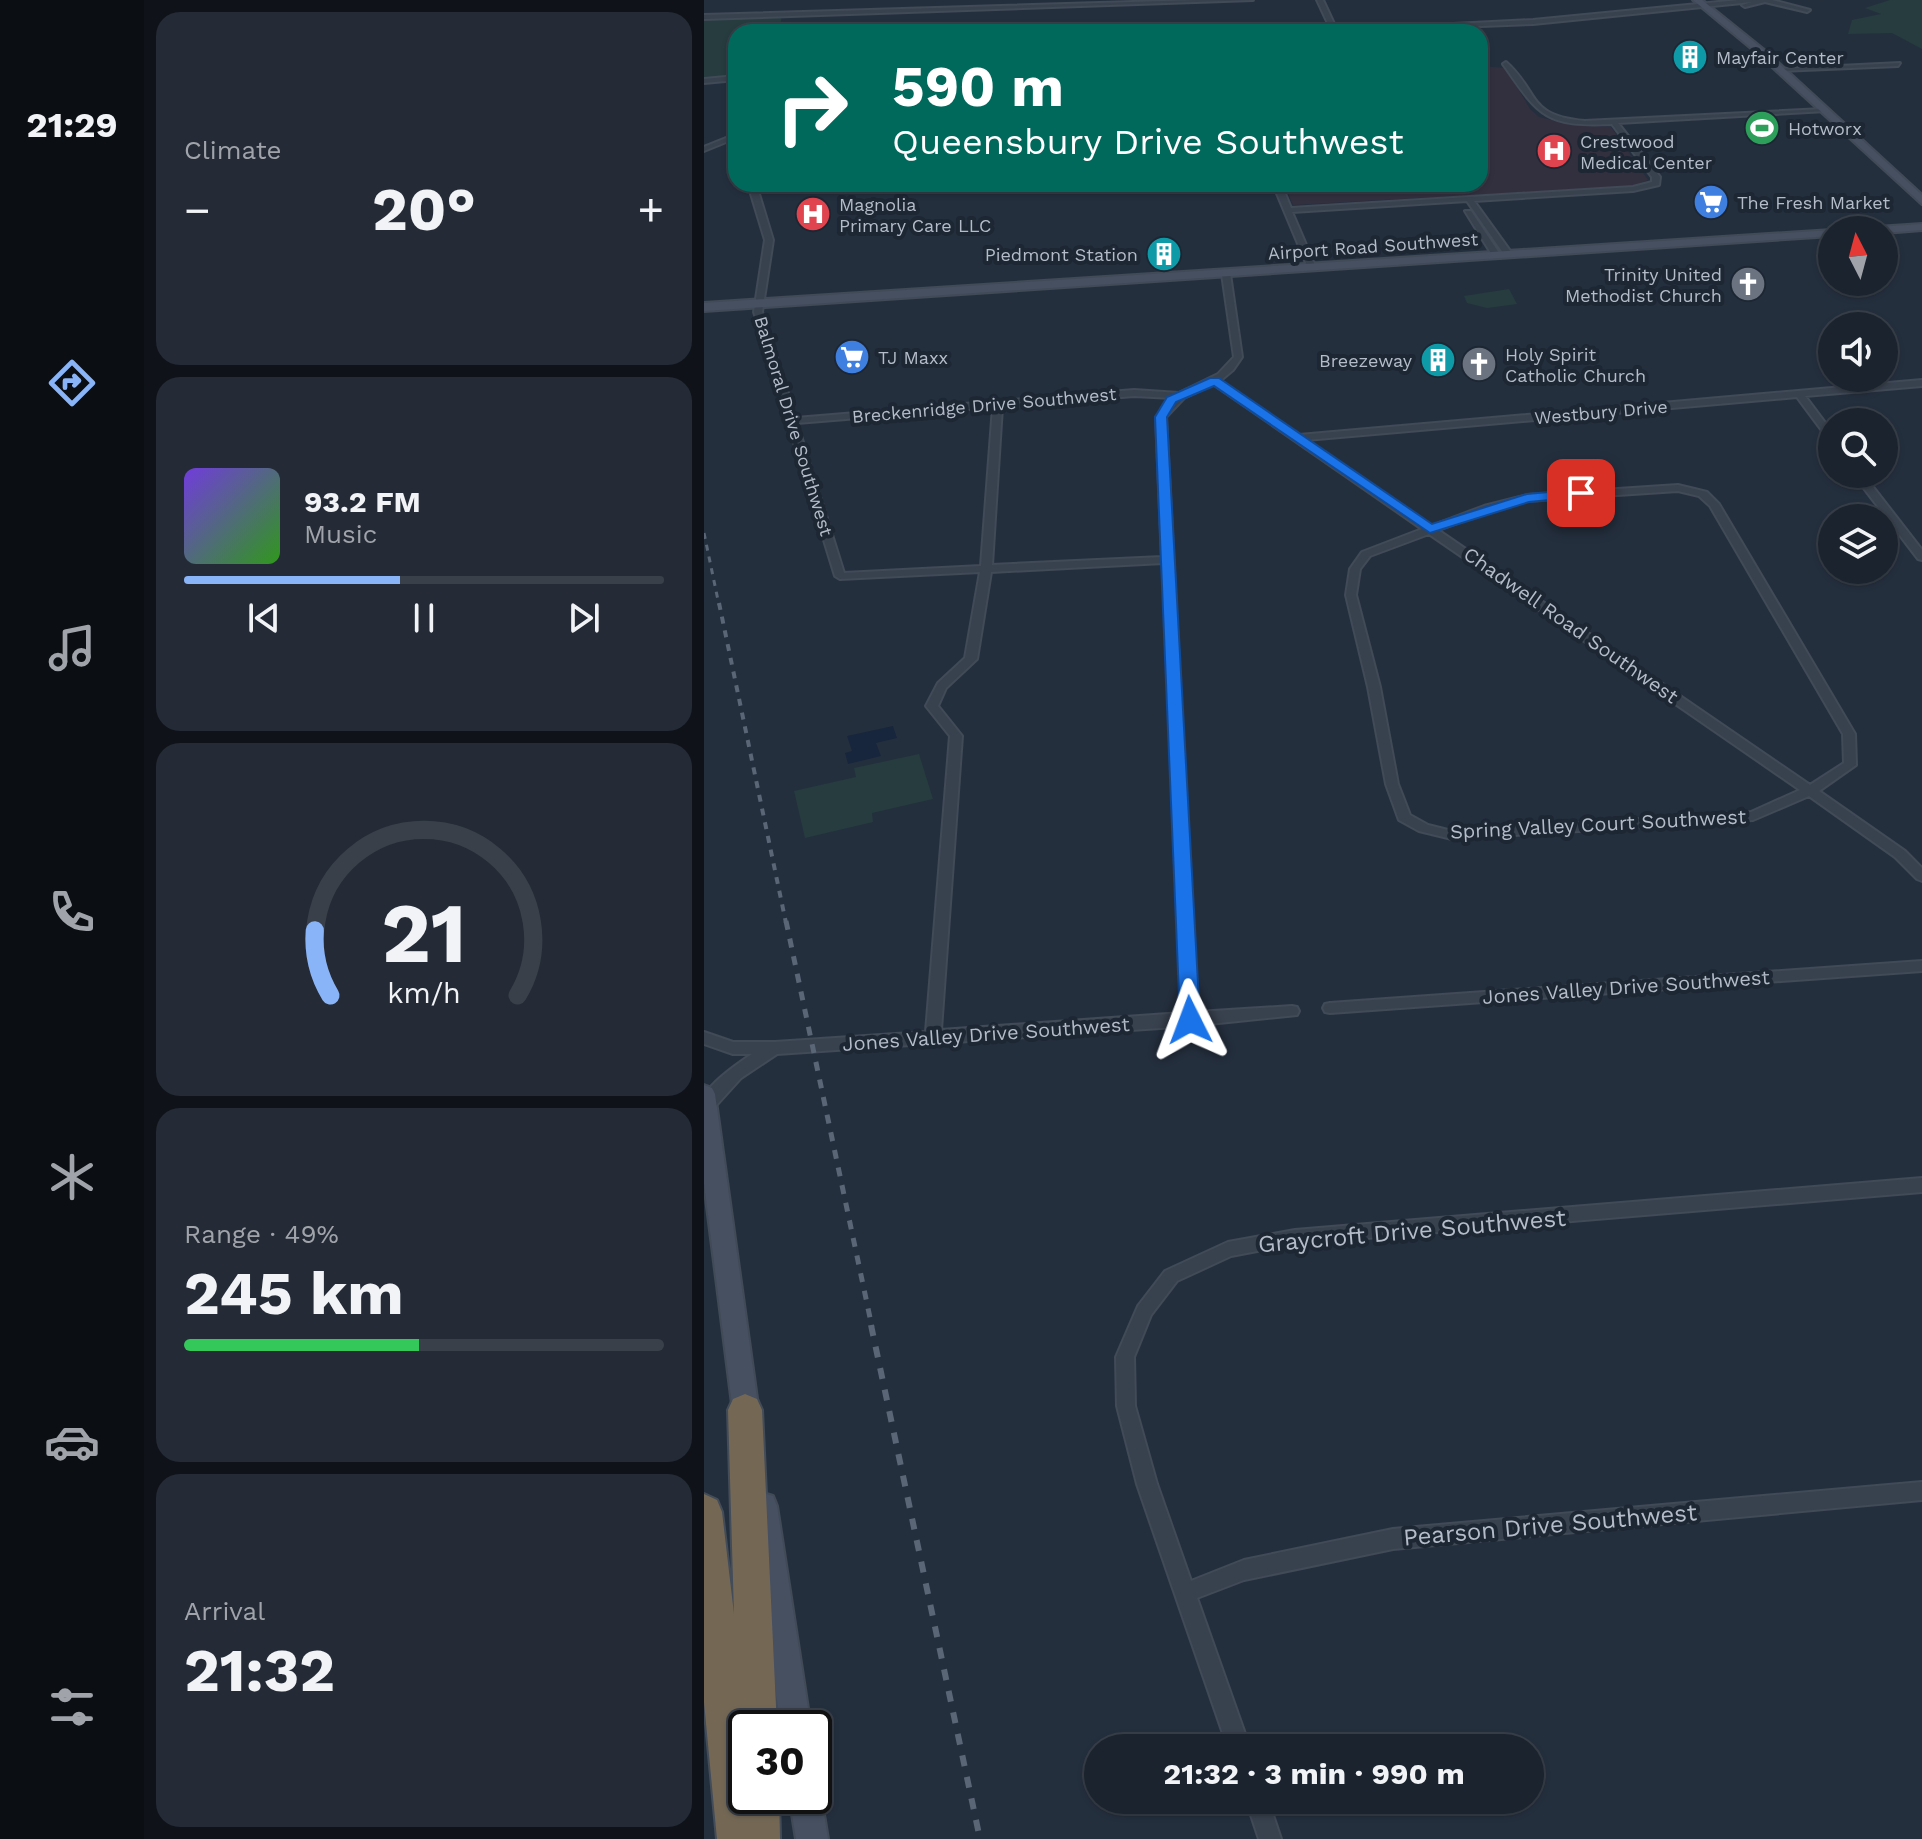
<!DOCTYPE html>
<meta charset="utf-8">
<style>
:root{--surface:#1b232e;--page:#242b36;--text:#f1f3f6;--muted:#a0a4aa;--line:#39404a;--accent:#8ab4f8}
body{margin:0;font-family:"Work Sans",sans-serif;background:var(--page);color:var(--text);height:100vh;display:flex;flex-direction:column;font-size:30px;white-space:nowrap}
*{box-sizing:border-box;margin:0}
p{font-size:26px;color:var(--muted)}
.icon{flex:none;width:44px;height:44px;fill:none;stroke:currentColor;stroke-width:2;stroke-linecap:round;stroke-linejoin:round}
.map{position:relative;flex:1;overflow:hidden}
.drawer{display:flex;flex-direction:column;gap:12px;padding:12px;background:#0f1319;width:560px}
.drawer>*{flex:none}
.top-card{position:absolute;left:24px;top:24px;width:760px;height:168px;border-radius:24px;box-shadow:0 2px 6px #0004,0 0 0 2px var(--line);background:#00695c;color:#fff;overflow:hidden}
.needle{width:52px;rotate:354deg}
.controls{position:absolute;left:1114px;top:216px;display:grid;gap:16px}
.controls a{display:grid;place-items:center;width:80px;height:80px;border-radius:50%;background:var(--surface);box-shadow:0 2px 6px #0004,0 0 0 2px var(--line);font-size:40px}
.speed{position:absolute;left:24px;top:1710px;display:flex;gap:16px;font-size:40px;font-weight:700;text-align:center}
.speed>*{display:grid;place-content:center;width:104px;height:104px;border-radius:50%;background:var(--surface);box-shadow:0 2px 6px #0004,0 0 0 2px var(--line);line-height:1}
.speed .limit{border:4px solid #111;border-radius:12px;background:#fff;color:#111}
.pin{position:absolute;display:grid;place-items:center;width:68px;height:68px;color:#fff;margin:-34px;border-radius:16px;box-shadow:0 4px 12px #0006}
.me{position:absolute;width:88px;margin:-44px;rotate:357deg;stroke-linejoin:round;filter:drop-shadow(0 0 6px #0008)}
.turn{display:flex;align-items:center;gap:28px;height:168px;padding:0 32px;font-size:36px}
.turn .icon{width:104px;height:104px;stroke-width:2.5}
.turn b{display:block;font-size:56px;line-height:68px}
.big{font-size:60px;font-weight:700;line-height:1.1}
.drawer .tile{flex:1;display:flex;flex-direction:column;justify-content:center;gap:12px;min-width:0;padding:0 28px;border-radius:24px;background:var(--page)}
.drawer .dial{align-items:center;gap:0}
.dial svg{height:208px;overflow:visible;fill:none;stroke:var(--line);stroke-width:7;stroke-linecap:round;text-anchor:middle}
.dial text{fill:var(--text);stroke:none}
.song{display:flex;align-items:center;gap:24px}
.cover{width:96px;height:96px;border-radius:12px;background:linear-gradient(135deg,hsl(260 70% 55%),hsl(110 70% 35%))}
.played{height:8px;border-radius:4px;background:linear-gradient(90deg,var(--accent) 45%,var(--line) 45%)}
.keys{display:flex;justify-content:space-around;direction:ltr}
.heat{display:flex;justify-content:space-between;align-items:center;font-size:44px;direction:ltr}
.charge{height:12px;border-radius:6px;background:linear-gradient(90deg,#34c759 49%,var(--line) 0)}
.trip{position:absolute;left:380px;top:1734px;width:460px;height:80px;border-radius:40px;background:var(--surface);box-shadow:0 2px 6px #0004,0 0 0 2px var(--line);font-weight:700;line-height:80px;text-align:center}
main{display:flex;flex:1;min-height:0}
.menu{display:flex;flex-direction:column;width:144px;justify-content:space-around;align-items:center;background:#0b0e12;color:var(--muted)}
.menu .icon{width:56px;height:56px}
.menu .current{color:var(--accent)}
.menu b{font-size:36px;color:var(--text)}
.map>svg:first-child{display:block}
.medical{fill:#32303f}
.green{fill:#263c3f}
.water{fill:#17263c}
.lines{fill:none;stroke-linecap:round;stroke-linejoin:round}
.street-casing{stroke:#414a57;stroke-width:4}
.secondary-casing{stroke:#414a57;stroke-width:4}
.highway-casing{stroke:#434c59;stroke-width:4}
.street{fill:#38414e;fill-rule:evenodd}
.secondary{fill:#465061;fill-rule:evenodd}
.highway{fill:#746855;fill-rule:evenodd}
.rail-far3{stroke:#5a6575;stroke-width:3;stroke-dasharray:6 6;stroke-linecap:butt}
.rail-far2{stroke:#5a6575;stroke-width:4;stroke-dasharray:7 7;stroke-linecap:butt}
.rail-far1{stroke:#5a6575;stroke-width:5;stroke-dasharray:9 9;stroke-linecap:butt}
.rail{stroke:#5a6575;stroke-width:6;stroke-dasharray:11 11;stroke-linecap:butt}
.route{fill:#1a73e8;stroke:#114b97;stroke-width:2}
.labels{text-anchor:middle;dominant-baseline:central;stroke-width:8;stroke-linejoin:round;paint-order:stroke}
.far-poi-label{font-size:18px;fill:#b4bcc9;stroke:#1d2633;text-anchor:start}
.far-street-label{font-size:18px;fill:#b4bcc9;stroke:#1d2633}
.street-label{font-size:20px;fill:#b4bcc9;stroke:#1d2633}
.near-street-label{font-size:24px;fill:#b4bcc9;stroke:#1d2633}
</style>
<main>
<nav class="menu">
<b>21:29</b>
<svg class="icon current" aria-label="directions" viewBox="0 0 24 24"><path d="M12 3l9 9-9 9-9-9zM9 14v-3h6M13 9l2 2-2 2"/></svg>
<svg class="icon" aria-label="music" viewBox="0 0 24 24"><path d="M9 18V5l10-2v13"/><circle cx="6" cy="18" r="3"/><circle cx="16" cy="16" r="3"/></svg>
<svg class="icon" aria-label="phone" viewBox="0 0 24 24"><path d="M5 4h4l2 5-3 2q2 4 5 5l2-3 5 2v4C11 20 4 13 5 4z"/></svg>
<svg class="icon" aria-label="climate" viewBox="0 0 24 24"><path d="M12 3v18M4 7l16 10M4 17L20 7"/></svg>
<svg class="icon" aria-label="car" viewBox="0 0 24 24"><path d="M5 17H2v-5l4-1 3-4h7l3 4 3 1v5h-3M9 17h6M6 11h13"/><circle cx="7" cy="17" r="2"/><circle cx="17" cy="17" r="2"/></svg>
<svg class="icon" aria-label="filters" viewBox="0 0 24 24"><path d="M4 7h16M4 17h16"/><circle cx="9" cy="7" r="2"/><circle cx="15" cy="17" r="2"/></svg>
</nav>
<section class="drawer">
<div class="tile"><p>Climate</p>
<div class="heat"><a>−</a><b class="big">20°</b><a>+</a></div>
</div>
<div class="tile">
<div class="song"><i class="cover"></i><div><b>93.2 FM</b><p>Music</p></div></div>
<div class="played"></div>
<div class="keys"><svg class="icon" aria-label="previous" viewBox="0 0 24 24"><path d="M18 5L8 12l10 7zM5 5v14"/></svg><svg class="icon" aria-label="pause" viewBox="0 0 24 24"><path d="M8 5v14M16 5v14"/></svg><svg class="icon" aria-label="next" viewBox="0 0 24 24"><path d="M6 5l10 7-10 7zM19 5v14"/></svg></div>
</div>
<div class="tile dial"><svg viewBox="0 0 100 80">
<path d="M14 69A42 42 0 1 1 86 69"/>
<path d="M14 69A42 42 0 0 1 8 44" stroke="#8ab4f8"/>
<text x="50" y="56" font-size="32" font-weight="700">21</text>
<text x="50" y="72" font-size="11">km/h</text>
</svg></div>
<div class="tile"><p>Range · 49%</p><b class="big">245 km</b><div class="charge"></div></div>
<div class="tile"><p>Arrival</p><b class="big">21:32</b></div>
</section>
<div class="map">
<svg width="1218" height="1839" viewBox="0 0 1218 1839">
<rect width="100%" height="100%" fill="#242f3e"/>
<path class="medical" d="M776,66L802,68L826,109L835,117L863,124L907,127L944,180L930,186L589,205L580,184H776Z"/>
<path class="green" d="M1186,0H1218V49L1188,33L1144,34L1148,20L1177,14L1161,8Z
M78,16L75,30L107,28L110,32H32V75L0,79V18Z
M805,289L813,304L783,308L763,303L760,296Z
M215,754L229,799L168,813L169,822L101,838L90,791L152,777L150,768Z"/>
<path class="water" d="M189,726L193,738L172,743L177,756L144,764L141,753L148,751L143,736Z"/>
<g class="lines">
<defs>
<path id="street" d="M494,0H549L0,19V15Z
M613,0H619L633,30L829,20L1035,0H1068L1106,10L1103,12L1061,2L1041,7L1038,5L1048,2L829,24L625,32L627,30Z
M802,62C836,92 822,116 881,121L1119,109L1122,111L914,123L956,177L955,185L929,191L770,201L809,255L805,257H802L763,201L588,212L612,268L605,270L569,184H577L587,208L929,187L948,182V177L908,124C841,127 835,116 799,64Z
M1196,63L1194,66L1076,71L1073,69Z
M32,76V80L0,83V79Z
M32,134V138L0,151V147Z
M52,184H60L55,194L69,240L58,312L92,418L430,390L475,393L514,374L530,357L518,274L522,272L526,274L538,357L529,370L516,381L595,435L1218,380V386L1101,396L1128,432V441L1125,440L1093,397L602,440L727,526L780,506L823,495L974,485L1003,492L1015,504L1151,734L1152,765L1115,791L1201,851L1218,868V881L1213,879L1191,857L1105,796L1049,820L748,839L715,831L695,820L682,784L664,687L642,595L646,569L658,552L718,529L509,384L480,398L462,417L493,1012L588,1006L593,1007L595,1011L593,1015L486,1026L73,1054L37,1078L8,1110L0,1112C0,1107 0,1102 0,1098C4,1084 36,1062 48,1054H29L0,1044V1032L29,1042H71L222,1032L246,736L222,706L234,683L261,658L276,572L136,579L131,576L50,312L61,240L47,194ZM430,396L469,398L452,417L458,557L288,565L298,407ZM289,407L277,566L140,573L93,423ZM974,491L995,496L1006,506L1139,734L1140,763L1106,785L734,530L788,510L823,501ZM725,534L1096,790L1047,812L748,831L724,825L706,815L694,784L676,687L652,595L656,569L666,556ZM459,563L478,1013L237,1030L258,736L234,706L242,688L273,659L287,572Z
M761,211H767L797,256L796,258H790Z
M1149,474H1159L1218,550V560L1214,559Z
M1218,961V971L626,1013L621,1012L619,1008L621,1004L626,1003Z
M1218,1178V1192L591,1244L527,1256L473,1281L447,1315L430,1357L431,1406L453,1484L487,1581L540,1560L689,1529L1218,1482V1500L689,1549L540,1580L493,1598L546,1748H524L433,1484L413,1406L412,1357L434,1306L461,1271L524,1242L591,1230Z
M542,1800H564L577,1839H555Z"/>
<path id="secondary" d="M989,0H998L1059,49L1218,195V204L1053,53Z
M1218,224V230L1180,233V230H1168L1173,227Z
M1128,230V236L0,311V303Z
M0,1085L8,1088L11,1094L56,1420L52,1429L43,1432L34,1429L30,1420L0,1183Z
M59,1493L69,1496L73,1506L107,1728H77L45,1506L49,1496Z
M110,1784L117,1796L124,1839H92L85,1796H110Z"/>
<path id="highway" d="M41,1394L53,1399L58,1410L73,1728H42V1796H75L76,1839H13L0,1702V1494L13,1500L18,1512L30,1614L24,1410L29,1399Z"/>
</defs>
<use href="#street" class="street-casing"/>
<use href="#secondary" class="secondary-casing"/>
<use href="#highway" class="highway-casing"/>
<use href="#street" class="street"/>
<use href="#secondary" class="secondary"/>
<use href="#highway" class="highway"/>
<path class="rail-far3" d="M0,533L15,605"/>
<path class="rail-far2" d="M15,603L82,923"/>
<path class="rail-far1" d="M82,921L168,1327"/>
<path class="rail" d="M167,1325L276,1839"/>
</g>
<path class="route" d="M506,378H515L728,524L823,494L877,489L883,493L877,497L825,502L726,533L510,386L472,402L463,417L496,1020L486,1027L476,1020L451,417L463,397Z"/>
<defs>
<symbol id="building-disc" viewBox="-11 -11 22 22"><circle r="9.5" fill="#0f9aa8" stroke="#1d2633"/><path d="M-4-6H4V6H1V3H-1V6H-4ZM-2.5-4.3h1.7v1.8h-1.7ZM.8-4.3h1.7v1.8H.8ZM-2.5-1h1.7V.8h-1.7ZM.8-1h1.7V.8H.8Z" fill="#fff"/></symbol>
<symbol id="stadium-disc" viewBox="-11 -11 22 22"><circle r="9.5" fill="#2e9e5b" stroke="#1d2633"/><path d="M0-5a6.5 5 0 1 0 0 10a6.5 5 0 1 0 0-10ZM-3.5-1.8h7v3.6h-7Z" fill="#fff"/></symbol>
<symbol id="hospital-disc" viewBox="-11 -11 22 22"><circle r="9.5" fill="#e0444e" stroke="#1d2633"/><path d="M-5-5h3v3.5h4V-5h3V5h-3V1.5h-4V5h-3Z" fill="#fff"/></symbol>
<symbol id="supermarket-disc" viewBox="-11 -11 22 22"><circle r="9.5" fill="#3f7fe0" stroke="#1d2633"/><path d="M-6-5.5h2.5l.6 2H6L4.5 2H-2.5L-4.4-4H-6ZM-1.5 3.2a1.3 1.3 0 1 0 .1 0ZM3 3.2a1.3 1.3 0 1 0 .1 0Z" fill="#fff"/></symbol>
<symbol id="church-disc" viewBox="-11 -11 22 22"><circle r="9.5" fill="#6b7280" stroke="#1d2633"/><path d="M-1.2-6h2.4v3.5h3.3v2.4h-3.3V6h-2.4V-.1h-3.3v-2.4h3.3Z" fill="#fff"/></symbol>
</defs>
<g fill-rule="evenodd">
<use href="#building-disc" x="966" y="37" width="40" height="40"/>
<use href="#stadium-disc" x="1038" y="108" width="40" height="40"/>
<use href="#hospital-disc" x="830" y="131" width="40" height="40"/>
<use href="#supermarket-disc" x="987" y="182" width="40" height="40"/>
<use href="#hospital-disc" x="89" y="194" width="40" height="40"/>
<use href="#building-disc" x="440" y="234" width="40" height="40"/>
<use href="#church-disc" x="1024" y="264" width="40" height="40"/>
<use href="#supermarket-disc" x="128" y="337" width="40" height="40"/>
<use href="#building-disc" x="714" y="340" width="40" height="40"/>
<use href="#church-disc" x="755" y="344" width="40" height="40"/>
</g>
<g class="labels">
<g class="far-poi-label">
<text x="1012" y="57">Mayfair Center</text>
<text x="1084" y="128">Hotworx</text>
<text x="876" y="141">Crestwood<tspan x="876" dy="21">Medical Center</tspan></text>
<text x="1033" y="202">The Fresh Market</text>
<text x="135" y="204">Magnolia<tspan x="135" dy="21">Primary Care LLC</tspan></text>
<text x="434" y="254" text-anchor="end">Piedmont Station</text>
<text x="1018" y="274" text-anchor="end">Trinity United<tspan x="1018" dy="21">Methodist Church</tspan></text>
<text x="801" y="354">Holy Spirit<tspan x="801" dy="21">Catholic Church</tspan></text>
<text x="174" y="357">TJ Maxx</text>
<text x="708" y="360" text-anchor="end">Breezeway</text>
</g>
<g class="far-street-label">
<text transform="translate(669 246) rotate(-4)">Airport Road Southwest</text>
<text transform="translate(280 405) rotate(-5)">Breckenridge Drive Southwest</text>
<text transform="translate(897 412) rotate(-5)">Westbury Drive</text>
<text transform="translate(90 426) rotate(73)">Balmoral Drive Southwest</text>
</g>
<g class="street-label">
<text transform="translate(867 625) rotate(35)">Chadwell Road Southwest</text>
<text transform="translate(894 824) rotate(-3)">Spring Valley Court Southwest</text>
<text transform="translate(922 987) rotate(-4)">Jones Valley Drive Southwest</text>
<text transform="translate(282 1034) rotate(-4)">Jones Valley Drive Southwest</text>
</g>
<g class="near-street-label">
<text transform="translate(708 1231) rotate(-5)">Graycroft Drive Southwest</text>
<text transform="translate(846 1525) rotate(-5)">Pearson Drive Southwest</text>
</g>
</g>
</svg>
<div class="controls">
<a><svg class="needle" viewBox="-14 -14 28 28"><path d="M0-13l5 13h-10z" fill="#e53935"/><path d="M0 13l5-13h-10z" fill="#a0a4aa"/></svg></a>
<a><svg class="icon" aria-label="sound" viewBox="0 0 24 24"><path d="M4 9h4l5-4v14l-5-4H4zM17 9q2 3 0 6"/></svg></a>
<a><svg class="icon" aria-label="search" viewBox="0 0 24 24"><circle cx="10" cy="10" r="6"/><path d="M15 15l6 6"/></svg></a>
<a><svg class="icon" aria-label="layers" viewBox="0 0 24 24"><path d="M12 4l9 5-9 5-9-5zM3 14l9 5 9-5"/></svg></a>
</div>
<div class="speed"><div class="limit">30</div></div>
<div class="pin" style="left:877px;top:493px;background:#d93025"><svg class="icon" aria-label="arrive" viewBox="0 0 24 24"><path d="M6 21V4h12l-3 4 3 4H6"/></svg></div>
<svg class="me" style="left:486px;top:1020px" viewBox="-20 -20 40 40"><path d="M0-17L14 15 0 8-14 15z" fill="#1a73e8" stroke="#fff" stroke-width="4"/></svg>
<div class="trip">21:32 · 3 min · 990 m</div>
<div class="top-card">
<div class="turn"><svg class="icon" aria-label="right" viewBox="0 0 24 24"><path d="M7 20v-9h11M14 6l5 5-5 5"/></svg><div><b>590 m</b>Queensbury Drive Southwest</div></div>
</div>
</div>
</main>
